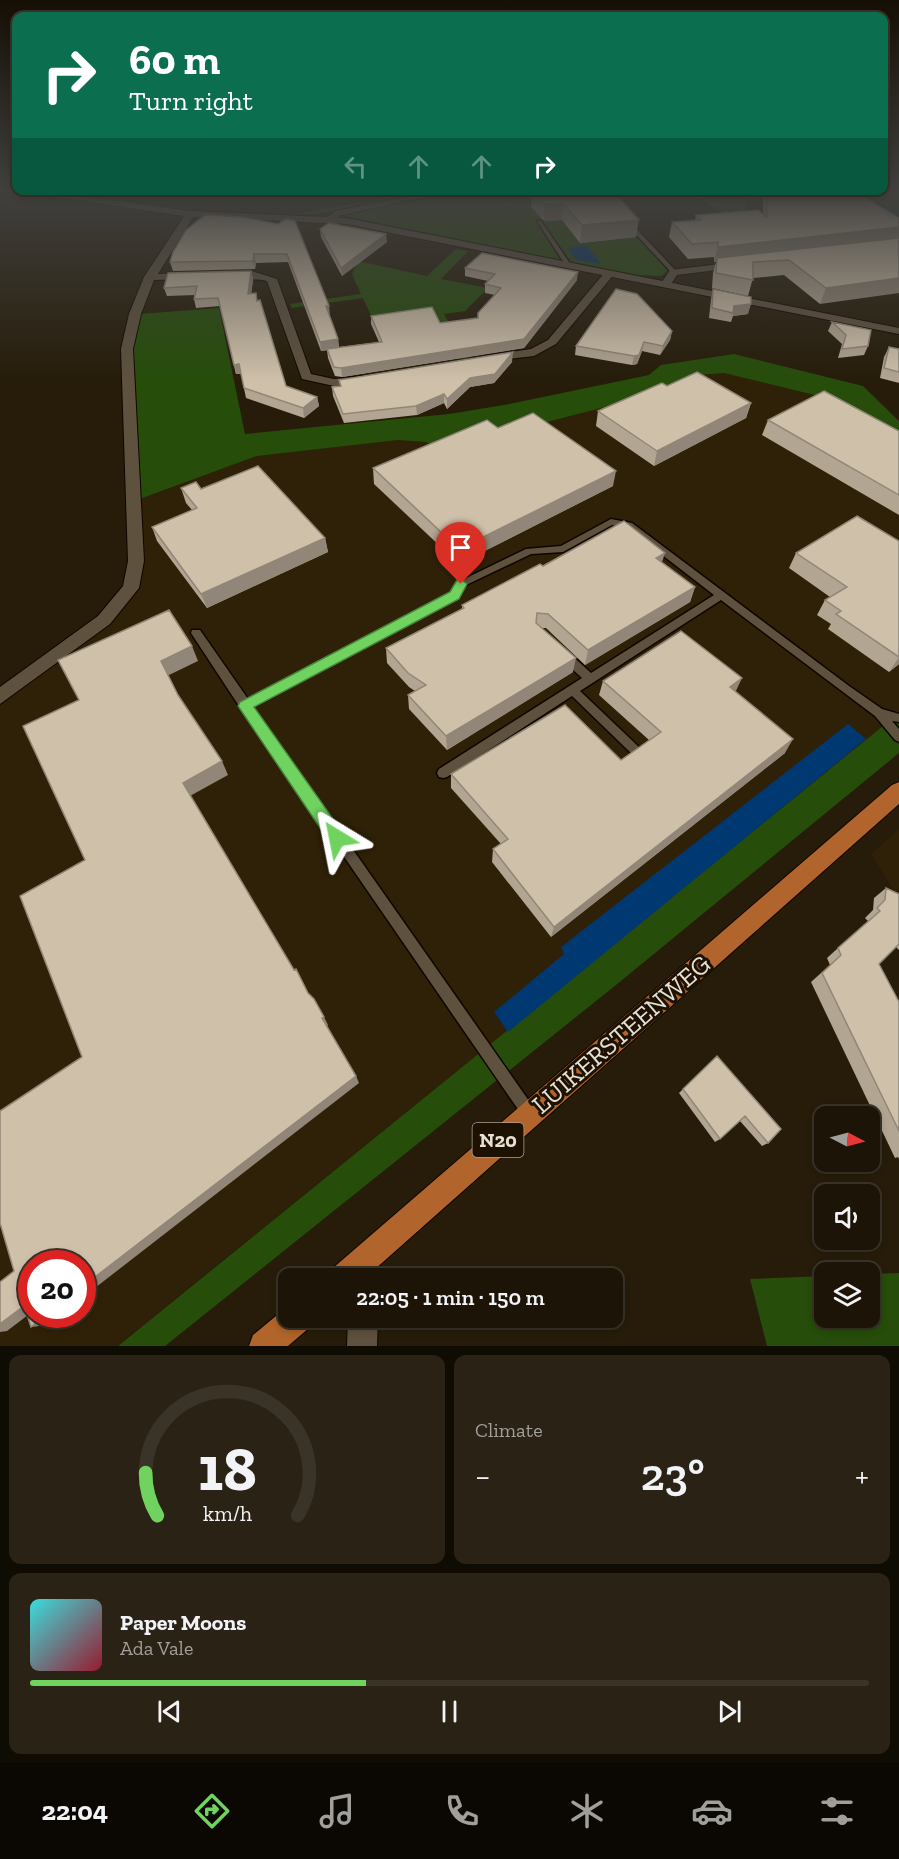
<!DOCTYPE html>
<meta charset="utf-8">
<style>
:root{--surface:#1c1507;--page:#292215;--text:#f1f3f6;--muted:#a09f9b;--line:#3a3428;--accent:#70d35f}
body{margin:0;font-family:"Zilla Slab",serif;background:var(--page);color:var(--text);height:100vh;display:flex;flex-direction:column;font-size:22px;white-space:nowrap}
*{box-sizing:border-box;margin:0}
p{font-size:20px;color:var(--muted)}
.icon{flex:none;width:33px;height:33px;fill:none;stroke:currentColor;stroke-width:2;stroke-linecap:round;stroke-linejoin:round}
.map{position:relative;height:1346px;overflow:hidden}
.drawer{display:flex;flex-direction:column;gap:9px;padding:9px;background:#0f0c04;flex:1}
.drawer>*{flex:none}
.guide{position:absolute;left:12px;top:12px;width:876px;height:183px;border-radius:12px;box-shadow:0 3px 9px #0003,0 0 0 2px var(--line);background:#0b6e4f;color:#fff;overflow:hidden}
.needle{width:39px;rotate:96deg}
.controls{position:absolute;left:814px;top:1106px;display:grid;gap:12px}
.controls a{display:grid;place-items:center;width:66px;height:66px;border-radius:12px;background:var(--surface);box-shadow:0 3px 9px #0003,0 0 0 2px var(--line);font-size:30px}
.speed{position:absolute;left:18px;top:1250px;display:flex;gap:12px;font-size:30px;font-weight:700;text-align:center}
.speed>*{display:grid;place-content:center;width:78px;height:78px;border-radius:50%;background:var(--surface);box-shadow:0 3px 9px #0003,0 0 0 2px var(--line);line-height:1}
.speed .limit{border:9px solid #d22;background:#fff;color:#111}
.pin{position:absolute;display:grid;place-items:center;width:51px;height:51px;color:#fff;margin:-62px -26px;border-radius:50% 50% 50% 0;rotate:-45deg;box-shadow:0 0 6px #0007}
.pin .icon{rotate:45deg}
.me{position:absolute;width:66px;margin:-33px;rotate:325deg;stroke-linejoin:round;filter:drop-shadow(0 0 4px #0008)}
.turn{display:flex;align-items:center;gap:21px;height:126px;padding:0 18px;font-size:27px}
.turn .icon{width:78px;height:78px;stroke-width:2.5}
.turn b{display:block;font-size:42px;line-height:51px}
.lanes{display:flex;align-items:center;height:57px;padding:0 18px;background:#0003;justify-content:center;gap:30px;direction:ltr}
.lanes .off{opacity:.35}
.big{font-size:45px;font-weight:600;line-height:1.1}
.drawer .tile{flex:1;display:flex;flex-direction:column;justify-content:center;gap:9px;min-width:0;padding:0 21px;border-radius:12px;background:var(--page)}
.drawer .dial{align-items:center;gap:0}
.dial svg{height:156px;overflow:visible;fill:none;stroke:var(--line);stroke-width:7;stroke-linecap:round;text-anchor:middle}
.dial text{fill:var(--text);stroke:none}
.song{display:flex;align-items:center;gap:18px}
.cover{width:72px;height:72px;border-radius:9px;background:linear-gradient(135deg,hsl(180 70% 55%),hsl(350 70% 35%))}
.played{height:6px;border-radius:3px;background:linear-gradient(90deg,var(--accent) 40%,var(--line) 40%)}
.keys{display:flex;justify-content:space-around;direction:ltr}
.heat{display:flex;justify-content:space-between;align-items:center;font-size:33px;direction:ltr}
.drawer .tiles{flex:1;display:grid;gap:9px;grid-template-columns:1fr 1fr}
.tile:last-child{grid-column:span 2}
.trip{position:absolute;left:278px;top:1268px;width:345px;height:60px;border-radius:12px;background:var(--surface);box-shadow:0 3px 9px #0003,0 0 0 2px var(--line);font-weight:600;line-height:60px;text-align:center}
.tab-bar{display:flex;height:96px;justify-content:space-around;align-items:center;background:#0b0803;color:var(--muted)}
.tab-bar .icon{width:42px;height:42px}
.tab-bar .current{color:var(--accent)}
.tab-bar b{font-size:27px;color:var(--text)}
.map>svg:first-child{display:block}
.built{fill:#2f2107;fill-rule:evenodd}
.green{fill:#264d0a}
.water{fill:#003872}
.lines{fill:none;stroke-linecap:round;stroke-linejoin:round}
.stream{stroke:#003872;stroke-width:3}
.service-casing{stroke:#0f0600;stroke-width:3}
.minor-casing{stroke:#0f0600;stroke-width:2}
.tertiary-casing{stroke:#0f0600;stroke-width:2}
.primary-casing{stroke:#0f0600;stroke-width:2}
.service{fill:#5e513e;fill-rule:evenodd}
.minor{fill:#5e513e;fill-rule:evenodd}
.tertiary{fill:#5e513e;fill-rule:evenodd}
.primary{fill:#b1642b;fill-rule:evenodd}
.wall{fill:#b2a592}
.shaded-wall{fill:#918677}
.building{fill:#cfc0aa;stroke:#918677;stroke-width:1.5}
.route{fill:#70d35f;stroke:#49893e;stroke-width:1.5}
.labels{text-anchor:middle;dominant-baseline:central;stroke-width:6;stroke-linejoin:round;paint-order:stroke}
.shield{fill:#1d1202;stroke:#aaa295;stroke-width:1.5}
.shield-label{font-size:20px;font-weight:bold;fill:#e7e0d4}
.near-street-label{font-size:26px;fill:#e7e0d4;stroke:#1d1202}
</style>
<div class="map">
<svg width="899" height="1346" viewBox="0 0 899 1346">
<rect width="100%" height="100%" fill="#261c09"/>
<path class="built" d="M724,373L835,400L899,437V713L117,1346H0V706L104,624L123,605L137,500L257,456L398,440L426,442L501,435L578,414L697,375ZM32,1263H82V1314H32Z
M899,829V898L871,854Z"/>
<path class="green" d="M419,192H440L318,214H295Z
M452,192H597L669,269L661,276L637,275L344,216L345,213Z
M689,192H753L747,199L745,211L723,214Z
M823,192H899V216L850,198Z
M456,249L468,251L441,279L488,288L465,311L444,314L469,358L459,359L436,315L375,324L363,298L292,308L290,304L361,294L352,274L358,261L427,276Z
M219,308L245,434L449,414L504,405L649,375L661,365L734,354L863,386L899,421V437L835,400L724,373L697,375L647,396L440,450L426,442L398,440L257,456L137,500L130,346L139,314Z
M899,713V753L616,985L165,1346H118Z
M899,1273V1346H767L750,1279L825,1276V1317H870V1274Z"/>
<path class="water" d="M587,245L601,264L576,260L567,248Z
M848,724L866,739L508,1032L494,1012L564,954L561,947Z"/>
<g class="lines">
<path class="stream" d="M868,202L899,211"/>
<defs>
<path id="service" d="M537,221H541L571,265L570,266H566Z
M627,223H631L676,271V273H672L627,225Z
M611,519L632,523L849,686L882,709L899,714V722L892,721L899,729V742L895,740L875,716L721,600L580,691L641,749L643,752L641,755L637,757L633,755L572,696L447,777L443,778L439,777L437,773L439,769L582,678L560,658L559,655L560,652H568L591,673L714,595L626,527L612,525L563,552L531,554L464,586L457,598L253,707L534,1108L537,1113L534,1118L529,1121L524,1118L243,710L241,709L191,633L192,630H200L248,699L451,594L458,582L526,549L561,546Z"/>
<path id="minor" d="M429,192H449L342,215L329,222L324,219L336,211Z
M187,212L195,214L158,274L191,273L196,276L191,279L154,280L141,314L133,349L144,561L139,588L110,624L0,704V687L98,616L123,586L128,561L121,349L129,314L144,277Z
M737,262L742,265L741,267L677,275L669,287L660,285L670,270Z
M252,271L277,279L311,374L334,379L363,376L367,377V383L334,386L302,379L267,281C255,278 230,280 223,275L228,272Z
M606,271L615,273L556,344L534,356L484,362V356L531,349L548,340Z
M348,1317H378L377,1346H347Z"/>
<path id="tertiary" d="M23,192H50L190,211L346,218L899,328V334L346,224L190,217Z"/>
<path id="primary" d="M899,782V804L365,1278H328L333,1268L892,785Z
M288,1306V1317H313L309,1328L288,1346H249L253,1335Z"/>
</defs>
<use href="#service" class="service-casing"/>
<use href="#minor" class="minor-casing"/>
<use href="#tertiary" class="tertiary-casing"/>
<use href="#primary" class="primary-casing"/>
<use href="#service" class="service"/>
<use href="#minor" class="minor"/>
<use href="#tertiary" class="tertiary"/>
<use href="#primary" class="primary"/>
</g>
<path class="wall" d="M532,192H614L636,237L580,243L562,220L544,221L531,207Z
M765,192H767L899,218L820,304L784,275L753,278L748,296L712,288L713,273L716,262H714V257L688,259L669,237L672,222L695,220L696,215L763,214V197Z
M278,224L330,315H329L338,339L339,347L379,342L371,324V316L440,323L478,318L495,295L485,293V284L488,281L465,276V268L577,280L524,348L342,377L335,376L328,358L327,350L321,351L288,262L256,263L255,269L173,271L170,262Z
M320,229L387,242L342,276L321,237Z
M251,271L253,280L251,294L286,386L317,397L319,406L304,418L246,398L241,374H236L220,306L196,308L194,299L195,295L167,296L164,288Z
M713,289L748,314L733,316L731,322L709,318L711,299Z
M832,322L868,346L864,355L838,358L842,344L828,331Z
M672,331L670,340L660,355L642,351L637,364L632,365L575,355L576,346Z
M889,347L899,349V383L880,378L884,357Z
M512,362L494,383L470,387L447,409L444,403L417,415L344,423L333,396L332,387L340,386L339,380Z
M667,386L751,403L746,418L654,466L596,426L598,411Z
M768,420L899,431V515L762,435Z
M498,428L613,486L459,564L374,484L373,468Z
M181,488L201,489L325,538L328,552L207,608L157,541L152,527L192,510L186,503Z
M899,541V664L889,672L828,629L831,624L817,615L825,600L830,597L789,568L796,553Z
M662,562L695,587L690,602L585,665L546,628H542L573,672L447,750L409,709L408,695L415,691L409,687L387,663L386,648L462,609V605L543,566Z
M603,681L785,753L551,937L492,862L493,849L501,844L451,788V774L621,760L649,740L599,695Z
M886,888L899,894V950L896,947L879,964L899,1002V1159L898,1157L895,1158L811,982L830,965L827,958L868,921L865,918L873,910L874,898Z
M712,1061L768,1143L762,1146L740,1121L720,1139L715,1142L679,1093Z"/>
<path class="shaded-wall" d="M563,203L562,220L544,221L545,204Z
M639,220L636,237L580,243L582,225Z
M899,227V242L717,258L716,262H714L718,247Z
M386,234L387,242L342,276L341,268Z
M254,254L256,263L255,269L253,261Z
M251,271L253,280L250,303L248,294Z
M578,272L577,280L524,348L342,377L341,368L524,339Z
M899,278V293L820,304L826,288Z
M751,304L748,314L733,316L734,306Z
M326,306H329L330,315H327Z
M672,331L670,340L660,355L663,346Z
M338,339L339,349L321,351L320,342Z
M644,342L642,351L637,364L632,365L634,356Z
M513,352L512,362L494,383L470,387L447,409V399L470,378Z
M239,364L241,374H236L234,365Z
M444,394V403L417,415L416,406Z
M317,397L319,406L304,418L303,408Z
M751,403L746,418L654,466L657,451Z
M616,471L613,486L459,564V549Z
M325,538L328,552L207,608L201,594Z
M665,553L660,568L656,558Z
M695,587L690,602L585,665L588,650Z
M192,646L198,661L167,676L161,661Z
M899,657V664L889,672Z
M576,658L573,672L447,750L446,736Z
M742,678L735,693L730,687Z
M793,739L785,753L551,937L554,927Z
M222,761L228,775L190,796L183,783Z
M324,1017L328,1025L326,1027L322,1018Z
M356,1076L359,1083L82,1298V1287Z
M24,1306L32,1312L7,1331L0,1332V1324Z
M47,1314H61L47,1325L31,1327Z"/>
<path class="building" d="M534,192H614L639,220L582,225L563,203L545,204Z
M767,192H856L899,218V227L718,247V242L692,244L672,222L701,220L696,215L758,210L767,217Z
M205,215L242,217L278,224L286,219L295,221L329,306H326L338,339L320,342L287,254H254L253,261L170,262L173,252L186,230Z
M329,223L386,234L341,268L320,229Z
M899,238V278L826,288L789,260L753,262V280L716,273L717,258Z
M482,253L578,272L524,339L341,368L334,367L327,349L382,342L371,316L432,307L440,323L478,318V313L501,288L485,284L495,274L465,268Z
M251,271L248,294L256,293L257,301L260,300L286,386L317,397L303,408L244,388L239,364L234,365L218,298L194,299L197,286L164,288L168,273Z
M616,289L637,294L672,331L663,346L644,342L639,355L634,356L576,346Z
M713,289L751,297V304L734,306L733,313L712,308Z
M832,322L871,330L868,346L842,349L846,335Z
M889,347L899,349V372L884,368Z
M513,352L495,374L470,378L447,399L444,394L416,406L343,414L332,387L341,386L339,380Z
M697,372L751,403L657,451L598,411L662,383L667,386Z
M824,391L899,431V495L768,420Z
M533,413L616,471L459,549L373,468L487,420L498,428Z
M258,466L325,538L201,594L152,527L197,508L181,488L196,482L201,489Z
M857,516L899,541V657L836,614L841,611L825,600L847,587L796,553Z
M624,521L665,553L656,558L695,587L588,650L548,614L537,613L536,623L576,658L446,736L408,695L426,685L408,673L386,648L464,608L462,605L540,564L543,566Z
M169,610L192,646L161,661L178,695L222,761L183,783L294,970L296,969L308,993L314,999L324,1017L322,1018L356,1076L82,1287V1263H32V1314H47L31,1327L24,1306L0,1324V1282L14,1271L0,1223V1111L82,1057L20,896L85,860L23,726L79,700L58,660Z
M681,631L742,678L730,687L793,739L554,927L493,849L508,839L451,774L565,705L621,760L661,732L603,681Z
M886,888L899,894V944L879,964L899,1002V1131L822,973L841,955L838,948L880,911L877,908L885,900Z
M717,1056L781,1129L768,1143L745,1116L720,1139L683,1089Z"/>
<linearGradient id="sky" x2="0" y2="1"><stop stop-color="#150f05"/><stop offset="0.5" stop-color="#41403e"/><stop offset="1" stop-color="#41403e" stop-opacity="0"/></linearGradient>
<rect width="899" height="381" fill="url(#sky)"/>
<path class="route" d="M461,579L467,584L459,599L254,707L343,833L345,838L343,844L337,846L331,844L238,706L240,702L450,592L457,580Z"/>
<g class="labels">
<rect class="shield" x="472.5" y="1123" width="51" height="34" rx="4.5"/>
<g class="shield-label">
<text x="498" y="1140">N20</text>
</g>
<g class="near-street-label">
<text transform="translate(621 1034) rotate(-41)">LUIKERSTEENWEG</text>
</g>
</g>
</svg>
<div class="controls">
<a><svg class="needle" viewBox="-14 -14 28 28"><path d="M0-13l5 13h-10z" fill="#e53935"/><path d="M0 13l5-13h-10z" fill="#a09f9b"/></svg></a>
<a><svg class="icon" aria-label="sound" viewBox="0 0 24 24"><path d="M4 9h4l5-4v14l-5-4H4zM17 9q2 3 0 6"/></svg></a>
<a><svg class="icon" aria-label="layers" viewBox="0 0 24 24"><path d="M12 4l9 5-9 5-9-5zM3 14l9 5 9-5"/></svg></a>
</div>
<div class="speed"><div class="limit">20</div></div>
<div class="pin" style="left:461px;top:584px;background:#d93025"><svg class="icon" aria-label="arrive" viewBox="0 0 24 24"><path d="M6 21V4h12l-3 4 3 4H6"/></svg></div>
<svg class="me" style="left:337px;top:838px" viewBox="-20 -20 40 40"><path d="M0-17L14 15 0 8-14 15z" fill="#70d35f" stroke="#fff" stroke-width="4"/></svg>
<div class="trip">22:05 · 1 min · 150 m</div>
<div class="guide">
<div class="turn"><svg class="icon" aria-label="right" viewBox="0 0 24 24"><path d="M7 20v-9h11M14 6l5 5-5 5"/></svg><div><b>60 m</b>Turn right</div></div>
<div class="lanes"><svg class="icon off" aria-label="left" viewBox="0 0 24 24"><path d="M17 20v-9H6M10 6l-5 5 5 5"/></svg><svg class="icon off" aria-label="ahead" viewBox="0 0 24 24"><path d="M12 20V5M6 11l6-6 6 6"/></svg><svg class="icon off" aria-label="ahead" viewBox="0 0 24 24"><path d="M12 20V5M6 11l6-6 6 6"/></svg><svg class="icon" aria-label="right" viewBox="0 0 24 24"><path d="M7 20v-9h11M14 6l5 5-5 5"/></svg></div>
</div>
</div>
<section class="drawer">
<div class="tiles">
<div class="tile dial"><svg viewBox="0 0 100 80">
<path d="M14 69A42 42 0 1 1 86 69"/>
<path d="M14 69A42 42 0 0 1 8 47" stroke="#70d35f"/>
<text x="50" y="56" font-size="32" font-weight="700">18</text>
<text x="50" y="72" font-size="11">km/h</text>
</svg></div>
<div class="tile"><p>Climate</p>
<div class="heat"><a>−</a><b class="big">23°</b><a>+</a></div>
</div>
<div class="tile">
<div class="song"><i class="cover"></i><div><b>Paper Moons</b><p>Ada Vale</p></div></div>
<div class="played"></div>
<div class="keys"><svg class="icon" aria-label="previous" viewBox="0 0 24 24"><path d="M18 5L8 12l10 7zM5 5v14"/></svg><svg class="icon" aria-label="pause" viewBox="0 0 24 24"><path d="M8 5v14M16 5v14"/></svg><svg class="icon" aria-label="next" viewBox="0 0 24 24"><path d="M6 5l10 7-10 7zM19 5v14"/></svg></div>
</div>
</div>
</section>
<nav class="tab-bar">
<b>22:04</b>
<svg class="icon current" aria-label="directions" viewBox="0 0 24 24"><path d="M12 3l9 9-9 9-9-9zM9 14v-3h6M13 9l2 2-2 2"/></svg>
<svg class="icon" aria-label="music" viewBox="0 0 24 24"><path d="M9 18V5l10-2v13"/><circle cx="6" cy="18" r="3"/><circle cx="16" cy="16" r="3"/></svg>
<svg class="icon" aria-label="phone" viewBox="0 0 24 24"><path d="M5 4h4l2 5-3 2q2 4 5 5l2-3 5 2v4C11 20 4 13 5 4z"/></svg>
<svg class="icon" aria-label="climate" viewBox="0 0 24 24"><path d="M12 3v18M4 7l16 10M4 17L20 7"/></svg>
<svg class="icon" aria-label="car" viewBox="0 0 24 24"><path d="M5 17H2v-5l4-1 3-4h7l3 4 3 1v5h-3M9 17h6M6 11h13"/><circle cx="7" cy="17" r="2"/><circle cx="17" cy="17" r="2"/></svg>
<svg class="icon" aria-label="filters" viewBox="0 0 24 24"><path d="M4 7h16M4 17h16"/><circle cx="9" cy="7" r="2"/><circle cx="15" cy="17" r="2"/></svg>
</nav>
